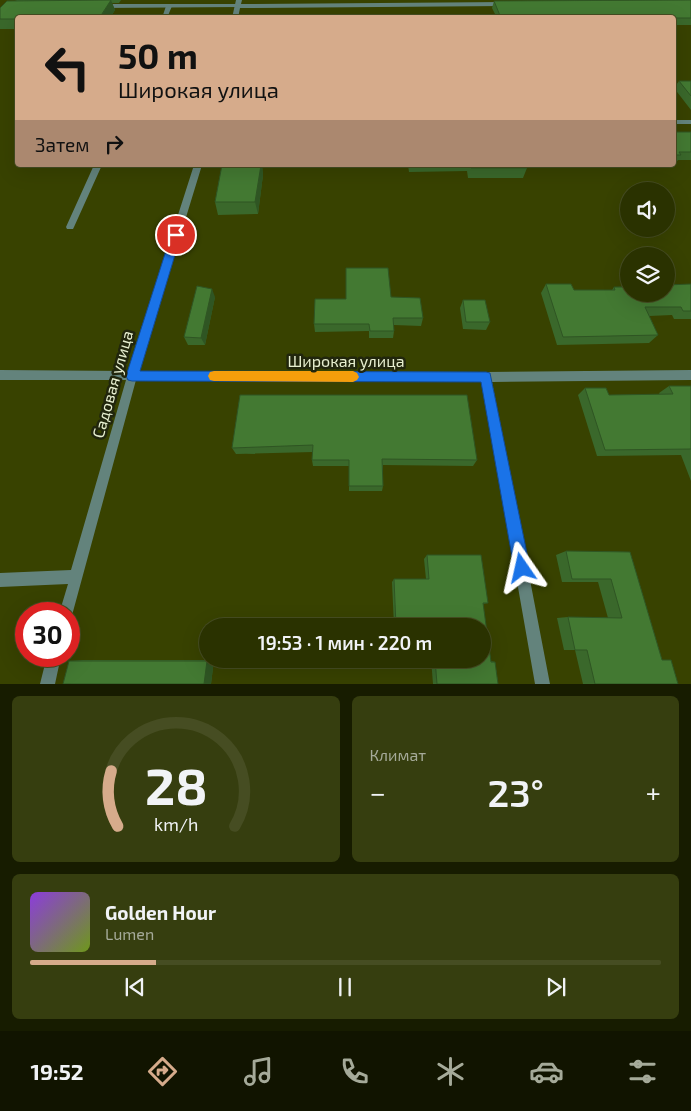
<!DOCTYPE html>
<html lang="ru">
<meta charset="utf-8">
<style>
:root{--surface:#2a3200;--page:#363e0f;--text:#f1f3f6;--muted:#a5aa99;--line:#464d22;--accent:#d6ab8b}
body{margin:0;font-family:"Exo 2",sans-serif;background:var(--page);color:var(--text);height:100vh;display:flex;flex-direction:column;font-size:19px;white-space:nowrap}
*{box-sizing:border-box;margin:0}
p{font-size:16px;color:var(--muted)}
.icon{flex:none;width:28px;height:28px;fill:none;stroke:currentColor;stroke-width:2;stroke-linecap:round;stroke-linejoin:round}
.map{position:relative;height:684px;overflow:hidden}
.side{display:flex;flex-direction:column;gap:12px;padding:12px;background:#171c00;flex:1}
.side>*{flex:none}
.guide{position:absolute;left:15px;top:15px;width:661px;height:152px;border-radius:5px;box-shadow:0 5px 20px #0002,0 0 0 1px var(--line);background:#d6ab8b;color:#111;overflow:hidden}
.fabs{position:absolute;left:620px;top:182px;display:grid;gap:10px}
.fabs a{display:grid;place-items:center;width:55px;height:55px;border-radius:50%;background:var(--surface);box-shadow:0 5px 20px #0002,0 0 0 1px var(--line);font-size:25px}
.speed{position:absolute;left:15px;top:602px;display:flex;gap:10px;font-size:25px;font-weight:700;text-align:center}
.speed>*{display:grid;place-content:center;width:65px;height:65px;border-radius:50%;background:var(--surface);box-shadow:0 5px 20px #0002,0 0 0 1px var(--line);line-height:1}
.speed .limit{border:8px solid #d22;background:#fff;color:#111}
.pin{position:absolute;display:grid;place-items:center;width:42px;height:42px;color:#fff;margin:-21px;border:2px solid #fff;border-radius:50%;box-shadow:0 1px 5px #0007}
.me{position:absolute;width:55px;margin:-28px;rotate:349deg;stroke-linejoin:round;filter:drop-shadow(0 0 4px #0008)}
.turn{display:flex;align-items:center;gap:18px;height:105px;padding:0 20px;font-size:22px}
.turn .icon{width:65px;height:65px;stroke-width:2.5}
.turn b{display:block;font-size:35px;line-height:42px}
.then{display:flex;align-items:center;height:48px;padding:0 20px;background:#0003;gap:10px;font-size:19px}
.big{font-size:38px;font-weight:600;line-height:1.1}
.side .tile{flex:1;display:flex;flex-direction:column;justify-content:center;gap:8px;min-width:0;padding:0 18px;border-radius:8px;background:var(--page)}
.side .dial{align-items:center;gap:0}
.dial svg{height:130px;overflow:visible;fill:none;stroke:var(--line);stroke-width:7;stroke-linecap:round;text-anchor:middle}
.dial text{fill:var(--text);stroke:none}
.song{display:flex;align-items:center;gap:15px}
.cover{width:60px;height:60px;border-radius:8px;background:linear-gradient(135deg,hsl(270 70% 55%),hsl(80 70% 35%))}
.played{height:5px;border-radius:2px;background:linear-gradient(90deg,var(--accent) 20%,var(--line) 20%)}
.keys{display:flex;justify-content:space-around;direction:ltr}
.heat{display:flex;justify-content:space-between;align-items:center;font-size:28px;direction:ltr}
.side .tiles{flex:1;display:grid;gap:12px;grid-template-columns:1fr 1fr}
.tile:last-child{grid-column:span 2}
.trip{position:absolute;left:199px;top:618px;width:292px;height:50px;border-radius:25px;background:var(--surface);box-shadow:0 5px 20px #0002,0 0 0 1px var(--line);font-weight:600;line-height:50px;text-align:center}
.menu{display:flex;height:80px;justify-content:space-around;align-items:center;background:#111400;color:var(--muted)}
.menu .icon{width:35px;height:35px}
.menu .selected{color:var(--accent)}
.menu b{font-size:22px;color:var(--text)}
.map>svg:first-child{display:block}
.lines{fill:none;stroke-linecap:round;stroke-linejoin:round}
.service{fill:#63837c;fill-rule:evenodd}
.minor{fill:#63837c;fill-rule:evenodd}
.tertiary{fill:#63837c;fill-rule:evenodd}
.wall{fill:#3a682b}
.shaded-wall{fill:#2f5523}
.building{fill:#437932;stroke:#2f5523}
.route{fill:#1a73e8;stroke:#114b97}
.slow{fill:#f59e0b}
.labels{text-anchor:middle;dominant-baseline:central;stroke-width:5;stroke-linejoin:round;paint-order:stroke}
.street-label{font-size:16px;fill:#e7efd0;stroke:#21260d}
</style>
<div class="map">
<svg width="691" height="684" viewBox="0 0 691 684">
<rect width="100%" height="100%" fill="#384200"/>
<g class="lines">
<path class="service" d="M169,4L172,6L167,18H162L166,6Z
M94,165H102L74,227L73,229H67L66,227Z"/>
<path class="minor" d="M236,0H242L241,4L505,2L508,4L505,6L240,8L238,18H232Z
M674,120H691V124H674Z
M194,165H202L139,371L486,372L691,370V380L492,382L550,684H535L482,382L136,380L71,619L69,620V614H59L68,584L0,587V573L71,570L126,380H0V370L128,371Z
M47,656H61L55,684H40Z"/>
<path class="tertiary" d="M237,4L239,5V7L101,8L98,6L101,4Z"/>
</g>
<path class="wall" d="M17,0H121L119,3H112L115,10L110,18H18V29H0V8Z
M691,0V25H674V18H497L492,8L494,1Z
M679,81H691V110L674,88Z
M674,132H691V160H678L675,164H674Z
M222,165H262L263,175L258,214L218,215L215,202Z
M408,165H526L527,168L523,178H468L467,171L409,172Z
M546,284L574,290H612L614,287L691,284V319H674L672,315L649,316L658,335L649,343L557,345L541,293Z
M215,297L205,345H188L184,337Z
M391,297L423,318L421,326L394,325V331L393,338H369V331L315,332L314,324L346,299Z
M463,300L490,322L486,330L463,329L460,308Z
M669,386H691V481L681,455L597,456L578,395L585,388L609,395H660L659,393Z
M240,395L477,460L473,466L383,465V486L382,491H349V466H313L312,460L313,452L236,454L232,448Z
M566,551L630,552L662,660H671L678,684H583L575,650H564L557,618L568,617L608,618L598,582H562L556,555Z
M427,555L488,603L483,604L491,661L495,662L498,684H433L431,659H482V626H394L392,582L394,579H426L424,559Z
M83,660H214L211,684H63L69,661Z"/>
<path class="shaded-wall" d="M111,0L115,10L110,18H100Z
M261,165H262L263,175L258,214L255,202Z
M212,289L215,297L205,345L201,338Z
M214,660L211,684H204L207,661Z"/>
<path class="building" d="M111,0L100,17L18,18V19H0V8L7,1Z
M691,0V18H626L625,15L568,16V18H501L494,1Z
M679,81H691V96Z
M674,132H691V152H679L681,155H674Z
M222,165H261L255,202H215Z
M470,165H526L527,168H471Z
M346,268H388L391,297L420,298L423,318H393L394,331H370L369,324H314L315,299H346Z
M546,284H571L574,290H615L614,287H629V294H666V285L691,284V311H683L681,307H645L658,335L563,337Z
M197,286L212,289L201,338L184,337Z
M463,300H485L490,322H466Z
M669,386H691V449L605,450L585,388H606L609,395L673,394Z
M240,395H467L477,460L382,459L383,486H349V460H312L313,445L232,448Z
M566,551L630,552L662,660H671L678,684H595L587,650H575L568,617L622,618L611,579H572Z
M427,555H481L488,603H483L491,662H495L498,684H437L435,659H482V626H396L394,579H429Z
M69,661H207L204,684H63Z"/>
<path class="route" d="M176,232L181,235L140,371L486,372L490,373L530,568L527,574L522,576L517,574L514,568L481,382L132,381L128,380L126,376L171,235Z"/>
<path class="slow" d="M214,371H353L357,373L359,377L357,380L353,382L214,381L210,380L208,376L210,372Z"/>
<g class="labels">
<g class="street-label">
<text x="346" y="360">Широкая улица</text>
<text transform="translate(112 384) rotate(-74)">Садовая улица</text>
</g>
</g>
</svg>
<div class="fabs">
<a><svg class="icon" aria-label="sound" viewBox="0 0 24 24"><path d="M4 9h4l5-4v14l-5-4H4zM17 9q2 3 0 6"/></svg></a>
<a><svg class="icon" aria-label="layers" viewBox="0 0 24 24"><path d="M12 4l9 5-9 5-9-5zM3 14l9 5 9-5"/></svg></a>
</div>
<div class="speed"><div class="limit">30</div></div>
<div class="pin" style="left:176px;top:235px;background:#d93025"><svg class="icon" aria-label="arrive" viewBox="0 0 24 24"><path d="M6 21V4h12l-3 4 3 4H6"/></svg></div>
<svg class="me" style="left:522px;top:568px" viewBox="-20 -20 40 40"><path d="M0-17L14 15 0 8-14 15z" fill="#1a73e8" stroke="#fff" stroke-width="4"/></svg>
<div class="trip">19:53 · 1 мин · 220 m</div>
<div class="guide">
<div class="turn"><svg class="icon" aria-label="left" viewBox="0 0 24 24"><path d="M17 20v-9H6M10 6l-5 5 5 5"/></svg><div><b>50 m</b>Широкая улица</div></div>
<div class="then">Затем<svg class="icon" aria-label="right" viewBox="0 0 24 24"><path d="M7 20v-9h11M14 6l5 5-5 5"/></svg></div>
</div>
</div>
<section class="side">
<div class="tiles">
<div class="tile dial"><svg viewBox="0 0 100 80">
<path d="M14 69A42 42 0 1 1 86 69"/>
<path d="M14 69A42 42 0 0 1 10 35" stroke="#d6ab8b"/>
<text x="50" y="56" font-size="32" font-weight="700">28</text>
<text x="50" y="72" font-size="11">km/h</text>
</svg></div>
<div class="tile"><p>Климат</p>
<div class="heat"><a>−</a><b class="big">23°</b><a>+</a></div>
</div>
<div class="tile">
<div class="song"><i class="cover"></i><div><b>Golden Hour</b><p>Lumen</p></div></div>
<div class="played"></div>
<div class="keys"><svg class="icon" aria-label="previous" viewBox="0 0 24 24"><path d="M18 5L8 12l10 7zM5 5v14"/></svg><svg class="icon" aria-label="pause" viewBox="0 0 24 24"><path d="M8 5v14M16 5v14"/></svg><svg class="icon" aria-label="next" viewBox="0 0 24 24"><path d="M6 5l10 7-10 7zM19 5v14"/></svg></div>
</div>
</div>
</section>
<nav class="menu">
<b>19:52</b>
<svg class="icon selected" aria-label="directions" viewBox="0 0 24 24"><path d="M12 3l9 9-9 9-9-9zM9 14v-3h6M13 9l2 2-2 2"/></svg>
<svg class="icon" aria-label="music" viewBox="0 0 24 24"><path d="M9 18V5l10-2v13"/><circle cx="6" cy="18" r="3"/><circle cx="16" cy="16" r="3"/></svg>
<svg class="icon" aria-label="phone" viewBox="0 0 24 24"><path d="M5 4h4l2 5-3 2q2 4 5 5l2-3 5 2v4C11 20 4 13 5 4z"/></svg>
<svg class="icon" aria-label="climate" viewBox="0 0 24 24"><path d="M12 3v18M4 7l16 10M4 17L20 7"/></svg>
<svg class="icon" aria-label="car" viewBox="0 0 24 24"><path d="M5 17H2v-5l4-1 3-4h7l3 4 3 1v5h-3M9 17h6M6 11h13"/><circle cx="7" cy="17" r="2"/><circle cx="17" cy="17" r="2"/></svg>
<svg class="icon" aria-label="filters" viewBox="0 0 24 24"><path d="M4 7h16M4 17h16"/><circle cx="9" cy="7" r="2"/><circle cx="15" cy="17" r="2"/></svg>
</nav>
